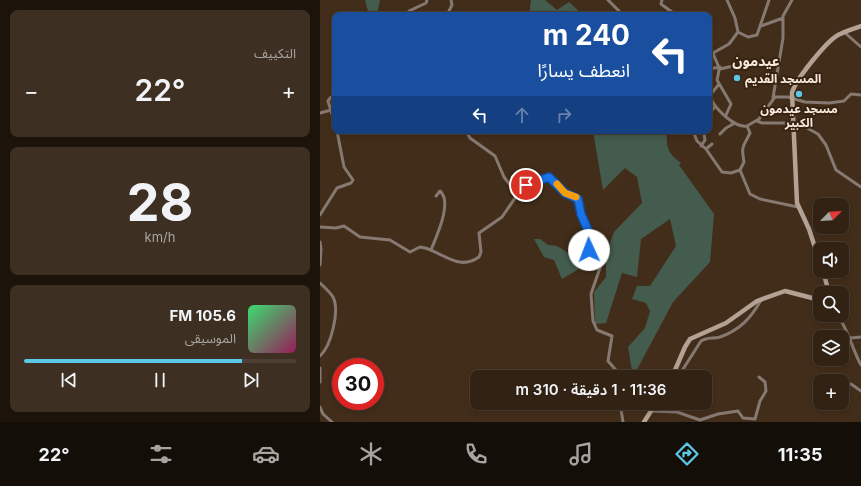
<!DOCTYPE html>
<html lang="ar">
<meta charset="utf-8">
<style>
:root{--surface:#322214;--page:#3d2f22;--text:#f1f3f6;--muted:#a8a4a0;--line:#4d3f34;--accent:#5ac8e6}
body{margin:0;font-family:Inter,"Noto Sans Arabic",sans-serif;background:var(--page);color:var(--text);direction:rtl;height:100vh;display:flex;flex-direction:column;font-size:15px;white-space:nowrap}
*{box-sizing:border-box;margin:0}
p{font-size:13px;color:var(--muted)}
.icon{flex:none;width:22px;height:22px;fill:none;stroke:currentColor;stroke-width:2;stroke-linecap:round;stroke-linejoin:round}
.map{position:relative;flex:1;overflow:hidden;direction:ltr}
.side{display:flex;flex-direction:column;gap:10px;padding:10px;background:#1c130b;width:320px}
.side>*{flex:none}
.guide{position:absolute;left:12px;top:12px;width:380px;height:122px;border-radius:8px;box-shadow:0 2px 6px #0003,0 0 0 1px var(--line);direction:rtl;background:#1a4fa0;color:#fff;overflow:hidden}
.needle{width:26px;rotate:66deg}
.buttons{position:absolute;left:493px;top:198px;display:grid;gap:8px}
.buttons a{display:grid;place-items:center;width:36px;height:36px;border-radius:8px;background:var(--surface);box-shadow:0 2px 6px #0003,0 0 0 1px var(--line);font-size:20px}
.speed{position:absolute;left:12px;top:358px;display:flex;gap:8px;font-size:20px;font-weight:700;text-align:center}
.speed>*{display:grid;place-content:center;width:52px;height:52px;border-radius:50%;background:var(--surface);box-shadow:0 2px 6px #0003,0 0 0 1px var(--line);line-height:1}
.speed .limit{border:6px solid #d22;background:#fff;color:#111}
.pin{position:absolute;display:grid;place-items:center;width:34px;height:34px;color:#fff;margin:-17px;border:2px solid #fff;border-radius:50%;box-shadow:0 1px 4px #0007}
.me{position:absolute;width:44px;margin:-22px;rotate:358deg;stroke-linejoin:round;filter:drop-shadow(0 0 3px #0008)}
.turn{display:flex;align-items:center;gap:14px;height:84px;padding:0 16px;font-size:18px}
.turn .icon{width:52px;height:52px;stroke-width:2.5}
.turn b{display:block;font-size:28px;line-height:34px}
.lanes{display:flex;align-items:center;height:38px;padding:0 16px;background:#0003;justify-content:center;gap:20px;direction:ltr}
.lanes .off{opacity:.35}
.big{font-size:30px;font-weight:600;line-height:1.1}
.side .widget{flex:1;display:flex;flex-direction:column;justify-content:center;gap:6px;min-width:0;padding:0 14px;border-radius:8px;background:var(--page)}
.side .dial{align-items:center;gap:0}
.dial b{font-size:52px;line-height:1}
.song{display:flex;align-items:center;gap:12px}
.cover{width:48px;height:48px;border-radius:6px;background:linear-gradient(135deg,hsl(140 70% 55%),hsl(330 70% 35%))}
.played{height:4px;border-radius:2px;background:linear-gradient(90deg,var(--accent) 80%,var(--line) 80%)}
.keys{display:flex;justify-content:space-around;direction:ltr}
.heat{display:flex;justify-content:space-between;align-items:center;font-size:22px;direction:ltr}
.trip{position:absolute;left:150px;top:370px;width:242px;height:40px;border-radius:8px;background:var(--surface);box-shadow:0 2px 6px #0003,0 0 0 1px var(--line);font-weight:600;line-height:40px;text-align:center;direction:rtl}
.dock{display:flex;height:64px;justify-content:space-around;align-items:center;background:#140e08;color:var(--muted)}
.dock .icon{width:28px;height:28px}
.dock .active{color:var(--accent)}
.dock b{font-size:18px;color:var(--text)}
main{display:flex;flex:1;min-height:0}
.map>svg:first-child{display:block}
.green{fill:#445c4d}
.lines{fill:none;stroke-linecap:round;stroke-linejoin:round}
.street{stroke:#857971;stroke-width:3}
.secondary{stroke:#b3a294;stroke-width:4.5}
.route-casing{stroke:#114b97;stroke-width:10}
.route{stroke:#1a73e8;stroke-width:7}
.slow{stroke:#f59e0b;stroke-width:7}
.poi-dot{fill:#5ac8e6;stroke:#372310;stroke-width:1.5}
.labels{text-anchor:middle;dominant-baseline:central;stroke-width:4;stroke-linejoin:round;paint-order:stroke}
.poi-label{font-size:12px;font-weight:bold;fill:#f8eadf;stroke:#372310;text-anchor:start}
.quarter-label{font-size:14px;font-weight:bold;fill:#f8eadf;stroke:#372310}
</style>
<main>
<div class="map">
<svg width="541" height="422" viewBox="0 0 541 422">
<rect width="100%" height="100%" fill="#422d1a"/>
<path class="green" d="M45,0H60L57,15H49Z
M211,0H225L237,10L249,2L263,15H209Z
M273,131H347C346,147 347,153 361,163L359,165L394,214L390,262L353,302L313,377L308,347L325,328L330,311L326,303L312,299L317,286H330L356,246L350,219L321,239L317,277L302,273L286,323L275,324L274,292L286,277V254L294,232L322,203L317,177L305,168L283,190Z
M214,239H220L228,245L237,246L250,254L269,260L276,259L277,262L267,264L242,279L234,260L224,257Z"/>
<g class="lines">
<path class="street" d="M288,0L303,15
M342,0L341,4L356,15
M407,0L415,18L418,32
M87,15L89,11L106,3L107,0
M127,15L132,5L131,0
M441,26L463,18
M524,32L541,47
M389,69L400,67
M400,69L413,66
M15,95L11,97L8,101L15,124
M453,98L463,38V16L472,0
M389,101H392C398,111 415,128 427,126
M392,101L391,94L399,84
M390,112L395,107
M0,113L11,110
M406,115L411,104L397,80C401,64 398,68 393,53L409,44L418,32L428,37L437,35L449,0
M437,121L442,123H478L498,134L506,145L516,170L541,187
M146,131L150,138L175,156L184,177L197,194
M373,131L377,141L386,149L402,172L411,173L420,170
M400,134L406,128L415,123
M381,146L385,140L384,134
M386,149L392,144
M478,207L440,199L430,194L420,170L424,162C421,144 423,148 430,133L427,126L439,119L455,97H468L485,102L509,103L524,101L531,94L541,95
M0,215L17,188L31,183L33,180L24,167L17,131
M0,227L16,228L24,226L40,237L70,240L90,252L100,247L105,248C125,254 139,271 159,257L161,252L159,233L182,217L202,188L222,178L229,177L245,193L258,199L261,214L270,235V254L283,259L271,294L273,321L277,330L292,336L288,361L302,377
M0,242L1,249L0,265
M111,250C116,237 133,202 120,191L116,196
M0,283C4,287 10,292 13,297C20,311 11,346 0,356
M517,315C528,328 532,349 541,365
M528,336L531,338L541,337
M522,343L528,338
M0,368V382
M358,377L381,341C387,337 393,339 400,337C420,330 431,318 441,300
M531,384L541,391
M300,403L303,422
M0,407L3,414L12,422
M331,411L357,412L380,420L398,414L418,411L423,418L435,419L440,401L446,391L445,382L439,377"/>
<path class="secondary" d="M500,263L489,229L477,203L472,93C475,80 506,42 518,35C525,31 533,29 541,26
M503,271L509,293
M352,377L365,347L370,339L406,323L437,301L465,291L500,300
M324,422L336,403"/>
</g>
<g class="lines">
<defs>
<path id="route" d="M206,185L229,177L245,193L258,199L261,214L270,235L269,250"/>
</defs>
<use href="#route" class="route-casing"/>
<use href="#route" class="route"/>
<path class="slow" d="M237,184L245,193L256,197"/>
</g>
<g class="poi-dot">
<circle cx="417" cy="78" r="4"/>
<circle cx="479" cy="94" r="4"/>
</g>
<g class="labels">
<g class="poi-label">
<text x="425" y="78">المسجد القديم</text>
<text x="479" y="108" text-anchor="middle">مسجد عيدمون<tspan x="479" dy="14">الكبير</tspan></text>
</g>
<g class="quarter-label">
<text x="436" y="60">عيدمون</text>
</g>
</g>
</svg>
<div class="buttons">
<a><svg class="needle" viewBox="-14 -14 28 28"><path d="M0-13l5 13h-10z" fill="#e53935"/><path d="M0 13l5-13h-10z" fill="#a8a4a0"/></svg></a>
<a><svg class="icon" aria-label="sound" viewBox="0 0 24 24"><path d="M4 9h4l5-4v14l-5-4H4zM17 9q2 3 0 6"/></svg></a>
<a><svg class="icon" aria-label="search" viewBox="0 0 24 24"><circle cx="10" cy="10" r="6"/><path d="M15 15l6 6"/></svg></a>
<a><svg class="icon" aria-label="layers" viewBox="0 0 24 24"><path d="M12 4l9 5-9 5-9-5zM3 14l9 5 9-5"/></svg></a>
<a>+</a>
</div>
<div class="speed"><div class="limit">30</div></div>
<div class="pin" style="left:206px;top:185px;background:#d93025"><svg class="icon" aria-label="arrive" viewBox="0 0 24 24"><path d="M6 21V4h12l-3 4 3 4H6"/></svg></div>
<svg class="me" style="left:269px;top:250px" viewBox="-20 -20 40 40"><circle r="19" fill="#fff"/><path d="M0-13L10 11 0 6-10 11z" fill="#1a73e8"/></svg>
<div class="trip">11:36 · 1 دقيقة · 310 m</div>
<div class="guide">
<div class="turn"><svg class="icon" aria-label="left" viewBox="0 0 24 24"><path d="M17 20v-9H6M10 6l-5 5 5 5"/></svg><div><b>240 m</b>انعطف يسارًا</div></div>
<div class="lanes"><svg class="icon" aria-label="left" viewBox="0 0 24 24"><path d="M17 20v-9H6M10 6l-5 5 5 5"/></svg><svg class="icon off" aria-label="ahead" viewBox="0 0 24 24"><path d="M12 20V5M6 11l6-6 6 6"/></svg><svg class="icon off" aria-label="right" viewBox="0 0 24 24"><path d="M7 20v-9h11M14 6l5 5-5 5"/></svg></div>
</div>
</div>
<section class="side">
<div class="widget"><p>التكييف</p>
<div class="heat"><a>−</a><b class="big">22°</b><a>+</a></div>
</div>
<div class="widget dial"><b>28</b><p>km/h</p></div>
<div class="widget">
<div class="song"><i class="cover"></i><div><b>105.6 FM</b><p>الموسيقى</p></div></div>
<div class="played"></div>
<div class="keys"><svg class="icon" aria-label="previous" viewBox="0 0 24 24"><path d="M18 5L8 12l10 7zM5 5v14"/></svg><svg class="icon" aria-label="pause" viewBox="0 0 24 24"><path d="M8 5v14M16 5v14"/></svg><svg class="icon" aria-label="next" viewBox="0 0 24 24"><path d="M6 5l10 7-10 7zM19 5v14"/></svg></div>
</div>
</section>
</main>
<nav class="dock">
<b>11:35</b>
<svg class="icon active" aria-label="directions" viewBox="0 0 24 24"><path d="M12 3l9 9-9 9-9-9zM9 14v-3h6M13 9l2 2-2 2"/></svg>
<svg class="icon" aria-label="music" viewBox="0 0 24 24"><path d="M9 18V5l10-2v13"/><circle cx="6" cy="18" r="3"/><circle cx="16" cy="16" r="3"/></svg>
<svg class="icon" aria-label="phone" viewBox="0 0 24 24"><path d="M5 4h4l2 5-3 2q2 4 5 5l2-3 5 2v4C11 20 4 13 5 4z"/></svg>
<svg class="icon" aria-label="climate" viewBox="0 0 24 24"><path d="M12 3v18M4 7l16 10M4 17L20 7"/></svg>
<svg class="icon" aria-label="car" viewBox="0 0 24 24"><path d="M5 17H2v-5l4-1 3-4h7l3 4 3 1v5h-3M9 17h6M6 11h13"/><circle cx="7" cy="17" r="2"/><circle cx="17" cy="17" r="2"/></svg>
<svg class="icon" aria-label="filters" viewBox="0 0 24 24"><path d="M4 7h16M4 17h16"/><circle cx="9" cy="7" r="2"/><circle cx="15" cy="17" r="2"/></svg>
<b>22°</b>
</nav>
